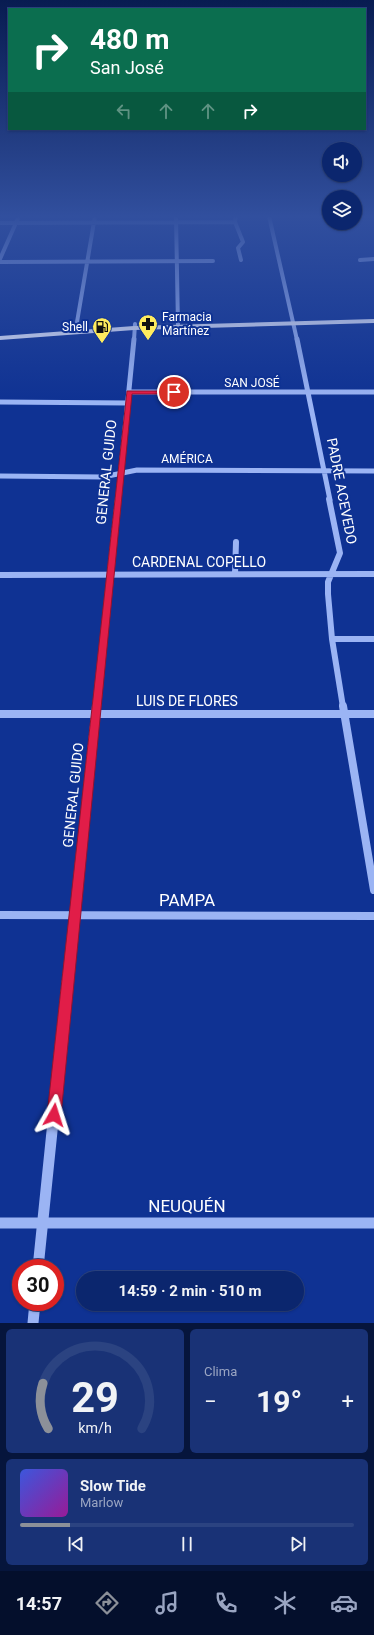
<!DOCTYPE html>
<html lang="es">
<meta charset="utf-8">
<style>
:root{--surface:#0b266e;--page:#193276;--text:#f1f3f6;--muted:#9aa5c2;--line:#2b4381;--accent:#8c9099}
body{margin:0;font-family:Roboto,sans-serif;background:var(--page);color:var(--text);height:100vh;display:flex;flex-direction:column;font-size:15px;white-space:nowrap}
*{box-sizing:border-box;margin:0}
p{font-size:13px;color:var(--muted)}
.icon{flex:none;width:22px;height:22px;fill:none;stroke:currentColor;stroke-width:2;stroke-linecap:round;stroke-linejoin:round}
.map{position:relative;height:1323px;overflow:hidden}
.panel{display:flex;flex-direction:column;gap:6px;padding:6px;background:#06153c;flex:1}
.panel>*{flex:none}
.top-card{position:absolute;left:8px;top:8px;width:358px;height:122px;border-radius:0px;box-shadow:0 1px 3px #0004,0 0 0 1px var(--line);background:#0b6e4f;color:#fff;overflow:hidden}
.buttons{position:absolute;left:322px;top:142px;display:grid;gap:8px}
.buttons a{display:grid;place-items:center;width:40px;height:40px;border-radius:50%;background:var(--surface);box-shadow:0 1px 3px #0004,0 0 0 1px var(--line);font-size:20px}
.speed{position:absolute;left:12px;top:1259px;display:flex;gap:8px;font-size:20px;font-weight:700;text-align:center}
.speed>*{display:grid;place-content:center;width:52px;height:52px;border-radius:50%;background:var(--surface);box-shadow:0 1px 3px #0004,0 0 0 1px var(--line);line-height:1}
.speed .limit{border:6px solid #d22;background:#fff;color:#111}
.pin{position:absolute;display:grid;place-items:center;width:34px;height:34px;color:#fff;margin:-17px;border:2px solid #fff;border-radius:50%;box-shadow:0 1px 4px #0007}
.me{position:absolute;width:44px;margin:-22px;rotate:6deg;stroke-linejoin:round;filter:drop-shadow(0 0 3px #0008)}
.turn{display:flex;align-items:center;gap:14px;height:84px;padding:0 16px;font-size:18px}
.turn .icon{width:52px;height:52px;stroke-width:2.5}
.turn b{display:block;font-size:28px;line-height:34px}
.lanes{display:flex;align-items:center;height:38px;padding:0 16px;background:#0003;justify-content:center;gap:20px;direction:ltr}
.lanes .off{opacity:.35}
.big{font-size:30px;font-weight:700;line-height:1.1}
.panel .tile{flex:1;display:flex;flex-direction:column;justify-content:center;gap:6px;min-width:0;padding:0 14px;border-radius:6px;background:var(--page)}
.panel .dial{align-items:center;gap:0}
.dial svg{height:104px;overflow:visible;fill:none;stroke:var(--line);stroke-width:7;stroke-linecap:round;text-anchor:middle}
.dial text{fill:var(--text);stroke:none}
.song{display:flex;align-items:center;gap:12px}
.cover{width:48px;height:48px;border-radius:6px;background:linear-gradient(135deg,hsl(230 70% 55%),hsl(300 70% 35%))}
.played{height:4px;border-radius:2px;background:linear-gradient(90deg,var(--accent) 15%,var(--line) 15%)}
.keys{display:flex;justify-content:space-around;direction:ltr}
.heat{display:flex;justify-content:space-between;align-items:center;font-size:22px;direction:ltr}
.panel .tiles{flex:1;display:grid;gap:6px;grid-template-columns:1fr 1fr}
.tile:last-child{grid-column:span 2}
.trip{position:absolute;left:76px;top:1271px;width:228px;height:40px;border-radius:20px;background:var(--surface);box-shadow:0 1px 3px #0004,0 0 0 1px var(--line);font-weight:700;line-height:40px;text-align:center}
.menu{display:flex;height:64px;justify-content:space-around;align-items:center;background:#040f2c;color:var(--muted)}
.menu .icon{width:28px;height:28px}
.menu .on{color:var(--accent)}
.menu b{font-size:18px;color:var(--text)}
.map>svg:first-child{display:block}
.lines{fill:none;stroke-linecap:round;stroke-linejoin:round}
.minor-far4{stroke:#9bb4f4;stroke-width:4}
.minor-far3{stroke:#9bb4f4;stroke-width:5}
.minor-far2{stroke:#9bb4f4;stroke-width:6}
.minor-far1{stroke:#9bb4f4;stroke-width:8}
.minor{stroke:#9bb4f4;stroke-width:11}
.major{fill:#e8edff;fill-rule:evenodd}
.route{fill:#e11d48;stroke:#92132f}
.labels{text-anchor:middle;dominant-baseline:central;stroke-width:4;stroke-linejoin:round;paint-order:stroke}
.far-poi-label{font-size:12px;fill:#fff;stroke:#0f3293;text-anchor:start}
.far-street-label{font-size:12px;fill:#fff;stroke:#0f3293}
.street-label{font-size:14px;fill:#fff;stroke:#0f3293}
.near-street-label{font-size:17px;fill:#fff;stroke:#0f3293}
</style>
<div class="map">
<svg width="374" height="1323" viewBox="0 0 374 1323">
<rect width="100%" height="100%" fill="#0f3293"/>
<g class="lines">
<path class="minor-far4" d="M176,216L178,326
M236,216L235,222L243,242L238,248L241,260
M269,216L297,340
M0,223L235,222
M0,259L19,216
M360,260L374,259
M0,262L213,261
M76,328L95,216
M134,340L135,324"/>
<path class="minor-far3" d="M297,339L330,500
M129,392H374
M0,402L128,403
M0,476L103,477L137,470L374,471
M118,500L134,339"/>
<path class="minor-far2" d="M329,499L340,553L328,582V594L332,639L343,707
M235,574L236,542
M0,575L374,574
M332,639H374
M96,707L118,499"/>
<path class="minor-far1" d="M343,706L374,890
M0,714H374
M0,915L374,916
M68,976L96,706"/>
<path class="minor" d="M0,1223H374
M38,1268L68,975
M33,1323L35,1302"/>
<path class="major" d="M374,319V323L134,330L0,340V336L134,326Z"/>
</g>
<linearGradient id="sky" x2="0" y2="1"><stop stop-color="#081c51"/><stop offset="0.54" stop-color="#314f9e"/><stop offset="1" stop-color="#314f9e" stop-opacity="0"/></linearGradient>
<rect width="374" height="401" fill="url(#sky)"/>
<path class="route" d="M127,391H174L177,392L174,394H132L61,1115L59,1120L54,1122L49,1120L47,1115Z"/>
<defs>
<symbol id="pharmacy-pin" viewBox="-11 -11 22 30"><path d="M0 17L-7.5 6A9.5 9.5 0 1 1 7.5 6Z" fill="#ffec5e" stroke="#0f3293"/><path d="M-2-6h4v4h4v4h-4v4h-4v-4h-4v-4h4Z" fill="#111"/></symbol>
<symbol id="fuel-pin" viewBox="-11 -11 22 30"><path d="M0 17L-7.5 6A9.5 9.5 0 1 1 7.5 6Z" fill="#ffec5e" stroke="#0f3293"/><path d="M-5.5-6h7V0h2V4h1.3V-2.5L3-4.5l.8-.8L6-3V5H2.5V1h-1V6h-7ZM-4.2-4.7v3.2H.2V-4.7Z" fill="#111"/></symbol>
</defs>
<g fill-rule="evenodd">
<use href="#pharmacy-pin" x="137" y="313" width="22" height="30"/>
<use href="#fuel-pin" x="91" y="316" width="22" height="30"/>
</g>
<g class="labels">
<g class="far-poi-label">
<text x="162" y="317">Farmacia<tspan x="162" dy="14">Martínez</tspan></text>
<text x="88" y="327" text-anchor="end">Shell</text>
</g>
<g class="far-street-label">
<text x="252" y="383">SAN JOSÉ</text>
<text x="187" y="459">AMÉRICA</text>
</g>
<g class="street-label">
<text transform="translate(106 472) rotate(-84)">GENERAL GUIDO</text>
<text transform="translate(342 491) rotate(79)">PADRE ACEVEDO</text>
<text x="199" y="562">CARDENAL COPELLO</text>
<text x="187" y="701">LUIS DE FLORES</text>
<text transform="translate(73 795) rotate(-84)">GENERAL GUIDO</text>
</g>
<g class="near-street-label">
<text x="187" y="900">PAMPA</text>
<text x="187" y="1206">NEUQUÉN</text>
</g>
</g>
</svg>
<div class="buttons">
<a><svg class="icon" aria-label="sound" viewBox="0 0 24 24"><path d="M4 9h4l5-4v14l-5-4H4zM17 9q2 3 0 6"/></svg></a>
<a><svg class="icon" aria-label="layers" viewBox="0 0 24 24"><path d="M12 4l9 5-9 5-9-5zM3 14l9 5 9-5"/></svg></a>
</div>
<div class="speed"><div class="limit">30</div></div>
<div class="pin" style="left:174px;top:392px;background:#d93025"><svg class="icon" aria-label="arrive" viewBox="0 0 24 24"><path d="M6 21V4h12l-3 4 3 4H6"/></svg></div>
<svg class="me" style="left:54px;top:1115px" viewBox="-20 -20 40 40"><path d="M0-17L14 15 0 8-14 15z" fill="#e11d48" stroke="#fff" stroke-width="4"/></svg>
<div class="trip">14:59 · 2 min · 510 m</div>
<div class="top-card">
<div class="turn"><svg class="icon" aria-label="right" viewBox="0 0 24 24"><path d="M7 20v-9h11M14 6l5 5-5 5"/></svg><div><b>480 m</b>San José</div></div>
<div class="lanes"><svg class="icon off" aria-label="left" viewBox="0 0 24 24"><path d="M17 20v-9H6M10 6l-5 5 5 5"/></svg><svg class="icon off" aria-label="ahead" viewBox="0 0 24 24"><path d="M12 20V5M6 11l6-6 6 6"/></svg><svg class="icon off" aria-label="ahead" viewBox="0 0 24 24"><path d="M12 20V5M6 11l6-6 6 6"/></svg><svg class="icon" aria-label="right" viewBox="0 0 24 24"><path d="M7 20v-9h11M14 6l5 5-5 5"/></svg></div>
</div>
</div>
<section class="panel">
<div class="tiles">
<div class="tile dial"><svg viewBox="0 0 100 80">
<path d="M14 69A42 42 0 1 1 86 69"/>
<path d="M14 69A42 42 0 0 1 10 34" stroke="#8c9099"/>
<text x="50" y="56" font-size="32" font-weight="700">29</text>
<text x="50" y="72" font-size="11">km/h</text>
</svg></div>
<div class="tile"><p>Clima</p>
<div class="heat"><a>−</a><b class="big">19°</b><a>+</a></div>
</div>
<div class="tile">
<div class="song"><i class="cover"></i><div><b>Slow Tide</b><p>Marlow</p></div></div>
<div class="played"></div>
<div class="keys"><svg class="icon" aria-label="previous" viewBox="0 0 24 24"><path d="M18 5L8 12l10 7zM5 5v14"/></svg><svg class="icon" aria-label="pause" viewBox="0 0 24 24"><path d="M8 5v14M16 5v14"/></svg><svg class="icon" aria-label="next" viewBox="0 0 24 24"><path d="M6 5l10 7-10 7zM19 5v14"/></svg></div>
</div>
</div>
</section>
<nav class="menu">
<b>14:57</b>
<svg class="icon on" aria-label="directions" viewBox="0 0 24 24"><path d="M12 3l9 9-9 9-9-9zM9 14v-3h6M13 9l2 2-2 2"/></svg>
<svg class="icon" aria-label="music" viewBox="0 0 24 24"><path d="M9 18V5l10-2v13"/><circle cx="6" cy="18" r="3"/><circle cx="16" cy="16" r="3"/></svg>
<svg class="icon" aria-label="phone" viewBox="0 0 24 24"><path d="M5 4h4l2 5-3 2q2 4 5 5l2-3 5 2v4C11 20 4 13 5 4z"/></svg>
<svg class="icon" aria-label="climate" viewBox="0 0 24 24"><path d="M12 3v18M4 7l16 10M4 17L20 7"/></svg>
<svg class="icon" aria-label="car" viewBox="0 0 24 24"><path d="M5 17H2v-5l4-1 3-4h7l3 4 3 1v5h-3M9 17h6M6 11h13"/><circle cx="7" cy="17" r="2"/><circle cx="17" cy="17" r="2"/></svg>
</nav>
